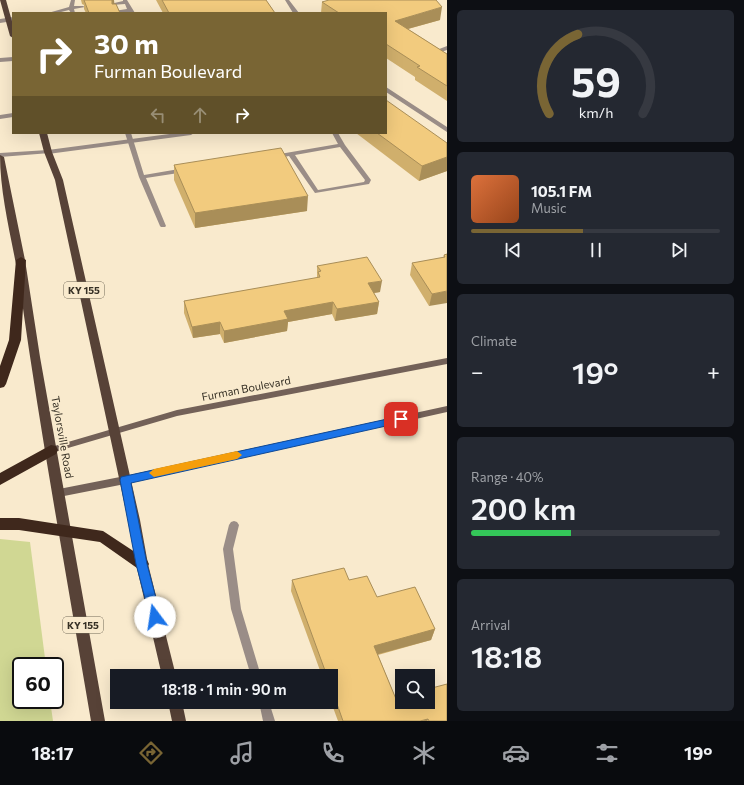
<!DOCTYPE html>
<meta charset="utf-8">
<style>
:root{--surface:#171b24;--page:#242831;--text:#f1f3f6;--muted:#9ea1a6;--line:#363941;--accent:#796534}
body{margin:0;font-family:Commissioner,sans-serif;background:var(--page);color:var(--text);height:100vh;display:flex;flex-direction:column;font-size:15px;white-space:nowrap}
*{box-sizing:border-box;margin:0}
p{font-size:13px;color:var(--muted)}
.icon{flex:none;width:22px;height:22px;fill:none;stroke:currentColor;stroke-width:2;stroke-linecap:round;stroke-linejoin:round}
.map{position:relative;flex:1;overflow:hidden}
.panel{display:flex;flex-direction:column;gap:10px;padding:10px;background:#0d0f14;width:297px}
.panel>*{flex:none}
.top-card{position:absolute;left:12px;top:12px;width:375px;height:122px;border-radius:0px;box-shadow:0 4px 16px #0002;background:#796534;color:#fff;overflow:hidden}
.buttons{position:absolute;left:395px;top:669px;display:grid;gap:8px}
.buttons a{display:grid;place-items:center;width:40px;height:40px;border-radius:0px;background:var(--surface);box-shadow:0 4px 16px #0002;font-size:20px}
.speed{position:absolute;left:12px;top:657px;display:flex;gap:8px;font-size:20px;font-weight:700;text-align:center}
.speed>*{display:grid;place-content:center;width:52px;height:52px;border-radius:50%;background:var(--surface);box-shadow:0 4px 16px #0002;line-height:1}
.speed .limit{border:2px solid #111;border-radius:6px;background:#fff;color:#111}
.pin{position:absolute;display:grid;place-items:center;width:34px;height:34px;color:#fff;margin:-17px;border-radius:8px;box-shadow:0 2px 6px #0006}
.me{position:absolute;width:44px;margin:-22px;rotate:346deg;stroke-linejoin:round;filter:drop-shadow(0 0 3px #0008)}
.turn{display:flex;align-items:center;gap:14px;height:84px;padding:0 16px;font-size:18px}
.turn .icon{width:52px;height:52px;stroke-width:2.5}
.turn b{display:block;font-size:28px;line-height:34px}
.lanes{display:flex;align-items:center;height:38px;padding:0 16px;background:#0003;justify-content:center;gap:20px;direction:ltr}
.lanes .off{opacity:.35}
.big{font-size:30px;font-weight:600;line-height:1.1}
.panel .tile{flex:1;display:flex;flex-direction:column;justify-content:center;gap:6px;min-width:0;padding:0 14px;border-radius:6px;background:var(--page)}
.panel .dial{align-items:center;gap:0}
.dial svg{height:104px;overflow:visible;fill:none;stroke:var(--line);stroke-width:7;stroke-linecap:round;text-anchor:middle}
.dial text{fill:var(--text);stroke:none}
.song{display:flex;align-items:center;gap:12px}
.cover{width:48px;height:48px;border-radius:6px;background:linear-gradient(135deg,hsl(20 70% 55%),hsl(20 70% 35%))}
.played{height:4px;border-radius:2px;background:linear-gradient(90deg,var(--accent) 45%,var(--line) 45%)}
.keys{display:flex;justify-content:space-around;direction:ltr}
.heat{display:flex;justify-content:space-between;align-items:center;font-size:22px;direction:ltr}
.charge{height:6px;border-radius:3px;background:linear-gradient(90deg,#34c759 40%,var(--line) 0)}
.trip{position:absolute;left:110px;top:669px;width:228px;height:40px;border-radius:0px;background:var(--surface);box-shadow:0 4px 16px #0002;font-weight:600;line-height:40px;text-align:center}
.menu{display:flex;height:64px;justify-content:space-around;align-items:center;background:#090b0e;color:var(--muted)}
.menu .icon{width:28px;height:28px}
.menu .selected{color:var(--accent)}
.menu b{font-size:18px;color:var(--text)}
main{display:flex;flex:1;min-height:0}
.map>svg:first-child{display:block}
.green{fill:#d0d793}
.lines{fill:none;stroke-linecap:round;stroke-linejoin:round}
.lane{fill:#9a8d87;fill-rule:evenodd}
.street{fill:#9a8d87;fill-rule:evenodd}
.secondary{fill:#736158;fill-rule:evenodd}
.primary{fill:#574237;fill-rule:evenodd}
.highway{fill:#3f281c;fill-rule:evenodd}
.wall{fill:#d0af6c}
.shaded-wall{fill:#a98e58}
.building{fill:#f2cb7e;stroke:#a98e58}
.route{fill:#1a73e8;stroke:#114b97}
.slow{fill:#f59e0b}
.labels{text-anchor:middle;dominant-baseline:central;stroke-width:3.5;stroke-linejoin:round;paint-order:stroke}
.shield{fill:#f9eacd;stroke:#706857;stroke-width:1}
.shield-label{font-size:10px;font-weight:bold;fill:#363025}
.street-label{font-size:11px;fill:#363025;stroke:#f9eacd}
</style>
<main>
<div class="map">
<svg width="447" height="721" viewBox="0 0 447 721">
<rect width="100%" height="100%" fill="#f9eacd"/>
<path class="green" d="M0,539L30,542L46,666H21V700H50L53,721H0Z"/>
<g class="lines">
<path class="lane" d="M71,0H75L74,6H83L85,7L74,9L75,13H71L69,10L57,13H48L69,7Z
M123,0H127L135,13H129V12L114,13V11L127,9L125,4L112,5L110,4L123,1Z
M285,0H289L299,13H293Z
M13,17V21L0,23V19Z
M13,57V61L0,62V58Z
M386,87L447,127V132L386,92Z
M13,113V117L0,119V115Z
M125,133H131L144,175L185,168L188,170L185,172L146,178L166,226L165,227H161L160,226L139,177Z
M332,133H338L345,145L371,180L369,184L315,193L289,156L274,159L271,157L274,155L338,144ZM340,147L365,180L364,182L318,190L295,155Z
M48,150L51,152L50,153L0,157V153Z"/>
<path class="street" d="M447,46V50L432,55L429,53Z
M177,133H194L191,135L48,154L45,152L48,150Z
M234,521L237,522L239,525L233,549L241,609L261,676H251L231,609L223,549L229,525L231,522Z
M259,702H269L275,721H263Z"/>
<path class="secondary" d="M447,358V364L177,416L51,453L48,452L47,450L48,448L51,447L177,410Z
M447,406V412L125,484L59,497L56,496L54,493L56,490L59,489L125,476Z"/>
<path class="primary" d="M0,0H6L13,25V38L10,36Z
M39,133H47L52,152L63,180L140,520L148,564L176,676H162L136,564L128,520L55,180L44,152Z
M0,155L4,157L25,260L40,357L105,721H91C67,579 41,437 21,295C15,249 0,201 0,155Z
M168,702H182L186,721H172Z"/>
<path class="highway" d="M21,257L26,260L21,340L6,384L4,387L0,388V366L9,340L16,260Z
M51,445L56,446L58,450L56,454L0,485V473Z
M0,518H19L103,531L147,560L149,564L147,568L142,570L137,568L100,542L19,530H0Z"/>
</g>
<path class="wall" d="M81,0H114V4L120,13H86L84,9V5L82,4Z
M156,0H266L275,13H163Z
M322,2L440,20L408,29L447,54V101L415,80V77L386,58V13H321Z
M356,133H386L447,143V171L419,181Z
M174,165L307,211L195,228L174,180Z
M447,254L429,306L410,275L412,263L443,258L444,255Z
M317,266L380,292L374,293L379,302L377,314L335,321L332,314L288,322L287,331L224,343L220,334L193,338L184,313V301L317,278Z
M292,580H349L377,597L435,629L431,640L378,655L396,699L447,721H338L331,702V676H322L291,591Z"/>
<path class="shaded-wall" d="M112,0H114L115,9L113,10Z
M442,7L440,20L393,33L395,21Z
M447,157V171L419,181L422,166Z
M308,196L307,211L195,228V213Z
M382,281L380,292L367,294L368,283Z
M447,291V303L429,306L432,294Z
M333,302L332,314L288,322L287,331L224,343V331L284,311Z
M379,302L377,314L335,321L337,309Z
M220,322V334L193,338L192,327Z
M435,629L431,640L371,656L374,646Z
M428,719L427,721H420Z"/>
<path class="building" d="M84,0H112V4H116L120,13H89Z
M162,0H266L275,13H169Z
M329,0H436L442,7L395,21L447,54V86L417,67L420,66L386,44V13H339L322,2Z
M386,100L447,143V157L422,166L377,133H386Z
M281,148L308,196L195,213L174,165Z
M447,254V291L432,294L412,263L445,257L444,255Z
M367,257L382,281L368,283L379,302L337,309L333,302L284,311L288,319L224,331L220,322L192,327L184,301L320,277L318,272L321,271L317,266Z
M344,568L349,580L367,576L377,597L415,587L435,629L374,646L396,699L402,697V702H428V689L447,684V721H429L428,719L420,721H343L331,687V676H327L292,580Z"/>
<path class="route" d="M401,416L404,417L406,419L404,422L131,483L147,564L161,617L159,621L155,622L151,621L136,564L120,480L121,477Z"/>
<path class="slow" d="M237,451L242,455L237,459L154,477L149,473L154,469Z"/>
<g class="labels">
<g class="shield">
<rect x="64" y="282" width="40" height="16" rx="3"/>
<rect x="63" y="617" width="40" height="16" rx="3"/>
</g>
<g class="shield-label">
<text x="84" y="290">KY 155</text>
<text x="83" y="625">KY 155</text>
</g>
<g class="street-label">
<text transform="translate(246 388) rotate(-11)">Furman Boulevard</text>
<text transform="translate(63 437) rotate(80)">Taylorsville Road</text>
</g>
</g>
</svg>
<div class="buttons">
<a><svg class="icon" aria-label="search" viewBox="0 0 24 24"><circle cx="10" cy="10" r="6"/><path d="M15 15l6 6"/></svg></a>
</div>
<div class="speed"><div class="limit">60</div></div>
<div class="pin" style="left:401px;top:419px;background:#d93025"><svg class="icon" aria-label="arrive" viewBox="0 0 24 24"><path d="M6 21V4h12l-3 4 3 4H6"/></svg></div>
<svg class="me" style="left:155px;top:617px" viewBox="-20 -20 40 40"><circle r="19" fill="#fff"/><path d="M0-13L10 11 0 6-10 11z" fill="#1a73e8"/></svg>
<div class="trip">18:18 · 1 min · 90 m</div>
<div class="top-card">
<div class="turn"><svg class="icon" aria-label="right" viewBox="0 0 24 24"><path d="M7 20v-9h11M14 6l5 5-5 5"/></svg><div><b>30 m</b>Furman Boulevard</div></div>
<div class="lanes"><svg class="icon off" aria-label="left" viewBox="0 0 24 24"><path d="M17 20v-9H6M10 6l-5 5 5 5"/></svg><svg class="icon off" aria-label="ahead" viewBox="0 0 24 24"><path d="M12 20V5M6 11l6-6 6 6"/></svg><svg class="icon" aria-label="right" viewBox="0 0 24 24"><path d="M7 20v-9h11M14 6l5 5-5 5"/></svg></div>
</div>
</div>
<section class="panel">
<div class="tile dial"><svg viewBox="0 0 100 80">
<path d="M14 69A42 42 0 1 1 86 69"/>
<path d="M14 69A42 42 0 0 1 36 8" stroke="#796534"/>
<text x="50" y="56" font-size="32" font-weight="700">59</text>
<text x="50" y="72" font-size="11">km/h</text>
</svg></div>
<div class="tile">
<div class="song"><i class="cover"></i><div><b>105.1 FM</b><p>Music</p></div></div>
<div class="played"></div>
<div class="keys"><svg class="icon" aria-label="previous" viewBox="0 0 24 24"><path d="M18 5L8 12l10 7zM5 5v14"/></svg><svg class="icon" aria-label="pause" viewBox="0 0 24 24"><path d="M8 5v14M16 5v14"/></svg><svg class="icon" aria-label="next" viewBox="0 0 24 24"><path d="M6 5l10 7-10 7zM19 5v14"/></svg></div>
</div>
<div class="tile"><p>Climate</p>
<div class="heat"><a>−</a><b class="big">19°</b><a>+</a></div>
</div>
<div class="tile"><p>Range · 40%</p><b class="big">200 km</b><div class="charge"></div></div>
<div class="tile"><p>Arrival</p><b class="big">18:18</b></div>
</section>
</main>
<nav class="menu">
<b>18:17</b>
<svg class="icon selected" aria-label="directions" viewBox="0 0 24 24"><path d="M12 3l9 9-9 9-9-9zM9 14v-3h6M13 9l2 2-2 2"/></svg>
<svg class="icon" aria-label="music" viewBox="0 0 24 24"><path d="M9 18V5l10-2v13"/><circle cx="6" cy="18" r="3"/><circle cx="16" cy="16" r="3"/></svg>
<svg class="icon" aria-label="phone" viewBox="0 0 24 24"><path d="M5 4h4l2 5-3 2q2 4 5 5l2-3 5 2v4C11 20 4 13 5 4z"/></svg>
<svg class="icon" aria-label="climate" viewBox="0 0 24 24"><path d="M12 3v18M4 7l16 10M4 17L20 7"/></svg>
<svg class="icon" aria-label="car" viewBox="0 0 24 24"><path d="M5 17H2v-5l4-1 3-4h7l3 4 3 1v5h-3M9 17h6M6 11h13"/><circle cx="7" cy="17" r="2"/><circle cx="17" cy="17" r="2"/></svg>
<svg class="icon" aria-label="filters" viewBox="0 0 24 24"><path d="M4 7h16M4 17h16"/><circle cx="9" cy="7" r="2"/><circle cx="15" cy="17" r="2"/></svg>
<b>19°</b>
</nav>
